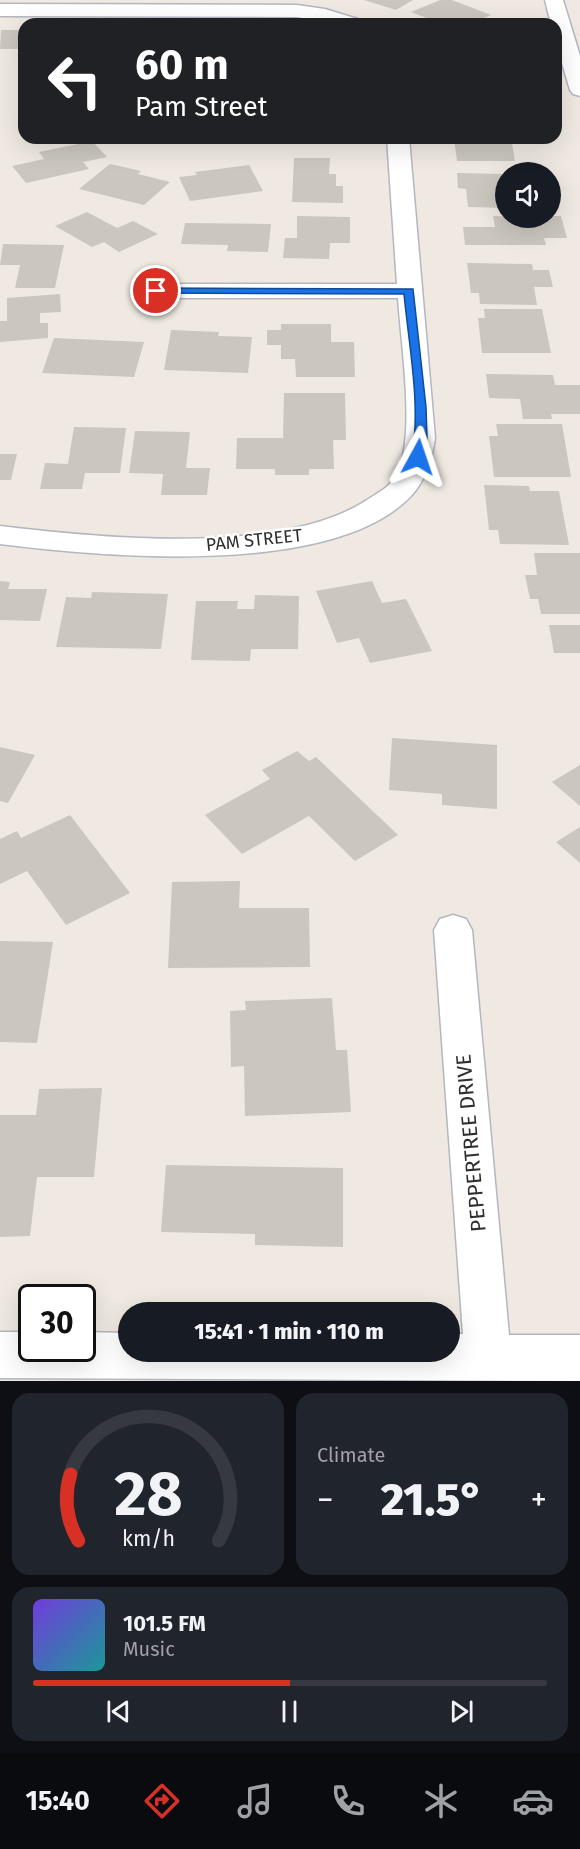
<!DOCTYPE html>
<meta charset="utf-8">
<style>
:root{--surface:#171b24;--page:#20242c;--text:#f1f3f6;--muted:#9ea1a6;--line:#363941;--accent:#d93025}
body{margin:0;font-family:"Fira Sans",sans-serif;background:var(--page);color:var(--text);height:100vh;display:flex;flex-direction:column;font-size:22px;white-space:nowrap}
*{box-sizing:border-box;margin:0}
p{font-size:20px;color:var(--muted)}
.icon{flex:none;width:33px;height:33px;fill:none;stroke:currentColor;stroke-width:2;stroke-linecap:round;stroke-linejoin:round}
.map{position:relative;height:1381px;overflow:hidden}
.side{display:flex;flex-direction:column;gap:12px;padding:12px;background:#0d0f14;flex:1}
.side>*{flex:none}
.banner{position:absolute;left:18px;top:18px;width:544px;height:126px;border-radius:18px;box-shadow:0 6px 24px #0002;background:#202124;color:#fff;overflow:hidden}
.buttons{position:absolute;left:495px;top:162px;display:grid;gap:12px}
.buttons a{display:grid;place-items:center;width:66px;height:66px;border-radius:50%;background:var(--surface);box-shadow:0 6px 24px #0002;font-size:30px}
.speed{position:absolute;left:18px;top:1284px;display:flex;gap:12px;font-size:30px;font-weight:700;text-align:center}
.speed>*{display:grid;place-content:center;width:78px;height:78px;border-radius:50%;background:var(--surface);box-shadow:0 6px 24px #0002;line-height:1}
.speed .limit{border:3px solid #111;border-radius:9px;background:#fff;color:#111}
.pin{position:absolute;display:grid;place-items:center;width:51px;height:51px;color:#fff;margin:-26px;border:3px solid #fff;border-radius:50%;box-shadow:0 2px 6px #0007}
.me{position:absolute;width:66px;margin:-33px;rotate:5deg;stroke-linejoin:round;filter:drop-shadow(0 0 4px #0008)}
.turn{display:flex;align-items:center;gap:21px;height:126px;padding:0 18px;font-size:27px}
.turn .icon{width:78px;height:78px;stroke-width:2.5}
.turn b{display:block;font-size:42px;line-height:51px}
.big{font-size:45px;font-weight:800;line-height:1.1}
.side .card{flex:1;display:flex;flex-direction:column;justify-content:center;gap:9px;min-width:0;padding:0 21px;border-radius:18px;background:var(--page)}
.side .dial{align-items:center;gap:0}
.dial svg{height:156px;overflow:visible;fill:none;stroke:var(--line);stroke-width:7;stroke-linecap:round;text-anchor:middle}
.dial text{fill:var(--text);stroke:none}
.song{display:flex;align-items:center;gap:18px}
.cover{width:72px;height:72px;border-radius:9px;background:linear-gradient(135deg,hsl(260 70% 55%),hsl(180 70% 35%))}
.played{height:6px;border-radius:3px;background:linear-gradient(90deg,var(--accent) 50%,var(--line) 50%)}
.keys{display:flex;justify-content:space-around;direction:ltr}
.heat{display:flex;justify-content:space-between;align-items:center;font-size:33px;direction:ltr}
.side .tiles{flex:1;display:grid;gap:12px;grid-template-columns:1fr 1fr}
.card:last-child{grid-column:span 2}
.trip{position:absolute;left:118px;top:1302px;width:342px;height:60px;border-radius:30px;background:var(--surface);box-shadow:0 6px 24px #0002;font-weight:800;line-height:60px;text-align:center}
.tab-bar{display:flex;height:96px;justify-content:space-around;align-items:center;background:#090b0e;color:var(--muted)}
.tab-bar .icon{width:42px;height:42px}
.tab-bar .current{color:var(--accent)}
.tab-bar b{font-size:27px;color:var(--text)}
.map>svg:first-child{display:block}
.building{fill:#cbc7bf}
.lines{fill:none;stroke-linecap:round;stroke-linejoin:round}
.minor-casing{stroke:#b4b7c1;stroke-width:3}
.minor{fill:#fff;fill-rule:evenodd}
.route{fill:#1a73e8;stroke:#114b97;stroke-width:1.5}
.labels{text-anchor:middle;dominant-baseline:central;stroke-width:5;stroke-linejoin:round;paint-order:stroke}
.street-label{font-size:18px;fill:#2e2e2e;stroke:#fff}
.near-street-label{font-size:21px;fill:#2e2e2e;stroke:#fff}
</style>
<div class="map">
<svg width="580" height="1381" viewBox="0 0 580 1381">
<rect width="100%" height="100%" fill="#efe9e1"/>
<path class="building" d="M364,0H413L396,10Z
M440,0H452L491,15L470,24H442L411,12Z
M1,30H24V49H0Z
M454,138H511L515,161H457Z
M92,141L107,157L83,162L89,169L26,183L12,166L44,159L39,152Z
M294,158H330L329,174H336V186H343V203L292,202Z
M110,164L141,171L138,174L170,182L144,205L79,189Z
M249,165L263,191L190,201L179,177L197,175L195,172Z
M457,173L506,174V208L468,207L466,189L458,188Z
M87,212L117,228L133,221L158,234L119,252L104,242L92,247L55,226Z
M297,216L350,217V243H330L329,259L283,258L285,238H297Z
M493,216L550,218V216H561L567,238H544L546,245H465L463,227H495Z
M185,223L271,224L268,252L227,251L228,245L181,244Z
M3,244L64,245L55,288H15L20,265H0Z
M467,263L532,264L533,270H549L553,287H534L537,305L480,304L479,293H471Z
M60,294L61,312L40,313V323H48V338L0,342V321H7V298Z
M484,309H542L551,353H482L478,318H485Z
M281,324H331V342H354L355,377H296L295,359H281V345H267V330H281Z
M171,330L219,332L218,336L252,337L248,373L164,370Z
M54,338L144,342L134,377L42,373Z
M486,374L553,375L555,385H580V414H551L552,419H523L520,399L489,398Z
M284,393H345L346,440H333L334,469H309V475H275V469H236L237,438H283Z
M496,424H562L571,477H494L489,436H498Z
M74,427L126,428L120,473H85L82,489H40L45,463L68,464Z
M135,431L190,432L186,468H210L207,495H161L163,474L129,473Z
M0,454H17L11,480H0Z
M484,485L529,486L530,491H559L569,545L500,544L498,530H489Z
M534,553H580V614H541L538,599H530L525,575H537Z
M0,581L10,582L8,589H47L40,621L0,620Z
M372,581L382,603L406,599L432,651L370,663L359,638L337,643L316,591Z
M92,592L168,594L161,649L56,647L66,597L91,598Z
M255,595L299,596L298,649H251L250,661L191,660L196,601H238L237,609H254Z
M549,625H580V653H554Z
M392,738L497,745V809L442,805V794L389,790Z
M0,747L35,755L8,803L0,801Z
M297,751L309,761L316,757L398,835L355,861L309,816L242,854L205,815L270,779L262,770Z
M580,765V806L552,782Z
M70,815L130,893L66,925L27,871L0,884V839L17,831L21,838Z
M580,827V863L556,842Z
M240,881L239,908H309L310,967L168,968L172,882Z
M0,941L53,942L37,1043L0,1042Z
M332,998L336,1050H347L351,1112L245,1116L244,1066L231,1067L230,1011L246,1010L245,1001Z
M102,1088L94,1177H37L30,1236L0,1237V1115H36L39,1089Z
M166,1165L343,1168V1247L255,1245V1234L161,1232Z"/>
<g class="lines">
<defs>
<path id="minor" d="M545,0H563L580,56V96L573,94L570,90L556,43V24H551Z
M0,4L297,5L325,9L361,20L364,24H334L297,17L0,16Z
M387,138H409L435,438C432,459 426,480 411,496C333,578 103,557 0,544V526C100,538 285,557 370,498C381,491 391,486 397,474C416,436 401,344 398,298H156L147,296L144,291L147,286L156,284H397Z
M453,915L466,919L472,930L509,1335H580V1381L0,1378V1332H32V1348H82V1332L129,1333V1352H450V1334H463L434,930L440,919Z"/>
</defs>
<use href="#minor" class="minor-casing"/>
<use href="#minor" class="minor"/>
</g>
<path class="route" d="M156,288L413,289L426,407L427,438L424,457L418,460L412,457C421,404 409,347 404,294L152,293V289Z"/>
<g class="labels">
<g class="street-label">
<text transform="translate(254 540) rotate(-6)">PAM STREET</text>
</g>
<g class="near-street-label">
<text transform="translate(471 1143) rotate(-95)">PEPPERTREE DRIVE</text>
</g>
</g>
</svg>
<div class="buttons">
<a><svg class="icon" aria-label="sound" viewBox="0 0 24 24"><path d="M4 9h4l5-4v14l-5-4H4zM17 9q2 3 0 6"/></svg></a>
</div>
<div class="speed"><div class="limit">30</div></div>
<div class="pin" style="left:156px;top:291px;background:#d93025"><svg class="icon" aria-label="arrive" viewBox="0 0 24 24"><path d="M6 21V4h12l-3 4 3 4H6"/></svg></div>
<svg class="me" style="left:418px;top:457px" viewBox="-20 -20 40 40"><path d="M0-17L14 15 0 8-14 15z" fill="#1a73e8" stroke="#fff" stroke-width="4"/></svg>
<div class="trip">15:41 · 1 min · 110 m</div>
<div class="banner">
<div class="turn"><svg class="icon" aria-label="left" viewBox="0 0 24 24"><path d="M17 20v-9H6M10 6l-5 5 5 5"/></svg><div><b>60 m</b>Pam Street</div></div>
</div>
</div>
<section class="side">
<div class="tiles">
<div class="card dial"><svg viewBox="0 0 100 80">
<path d="M14 69A42 42 0 1 1 86 69"/>
<path d="M14 69A42 42 0 0 1 10 35" stroke="#d93025"/>
<text x="50" y="56" font-size="32" font-weight="700">28</text>
<text x="50" y="72" font-size="11">km/h</text>
</svg></div>
<div class="card"><p>Climate</p>
<div class="heat"><a>−</a><b class="big">21.5°</b><a>+</a></div>
</div>
<div class="card">
<div class="song"><i class="cover"></i><div><b>101.5 FM</b><p>Music</p></div></div>
<div class="played"></div>
<div class="keys"><svg class="icon" aria-label="previous" viewBox="0 0 24 24"><path d="M18 5L8 12l10 7zM5 5v14"/></svg><svg class="icon" aria-label="pause" viewBox="0 0 24 24"><path d="M8 5v14M16 5v14"/></svg><svg class="icon" aria-label="next" viewBox="0 0 24 24"><path d="M6 5l10 7-10 7zM19 5v14"/></svg></div>
</div>
</div>
</section>
<nav class="tab-bar">
<b>15:40</b>
<svg class="icon current" aria-label="directions" viewBox="0 0 24 24"><path d="M12 3l9 9-9 9-9-9zM9 14v-3h6M13 9l2 2-2 2"/></svg>
<svg class="icon" aria-label="music" viewBox="0 0 24 24"><path d="M9 18V5l10-2v13"/><circle cx="6" cy="18" r="3"/><circle cx="16" cy="16" r="3"/></svg>
<svg class="icon" aria-label="phone" viewBox="0 0 24 24"><path d="M5 4h4l2 5-3 2q2 4 5 5l2-3 5 2v4C11 20 4 13 5 4z"/></svg>
<svg class="icon" aria-label="climate" viewBox="0 0 24 24"><path d="M12 3v18M4 7l16 10M4 17L20 7"/></svg>
<svg class="icon" aria-label="car" viewBox="0 0 24 24"><path d="M5 17H2v-5l4-1 3-4h7l3 4 3 1v5h-3M9 17h6M6 11h13"/><circle cx="7" cy="17" r="2"/><circle cx="17" cy="17" r="2"/></svg>
</nav>
